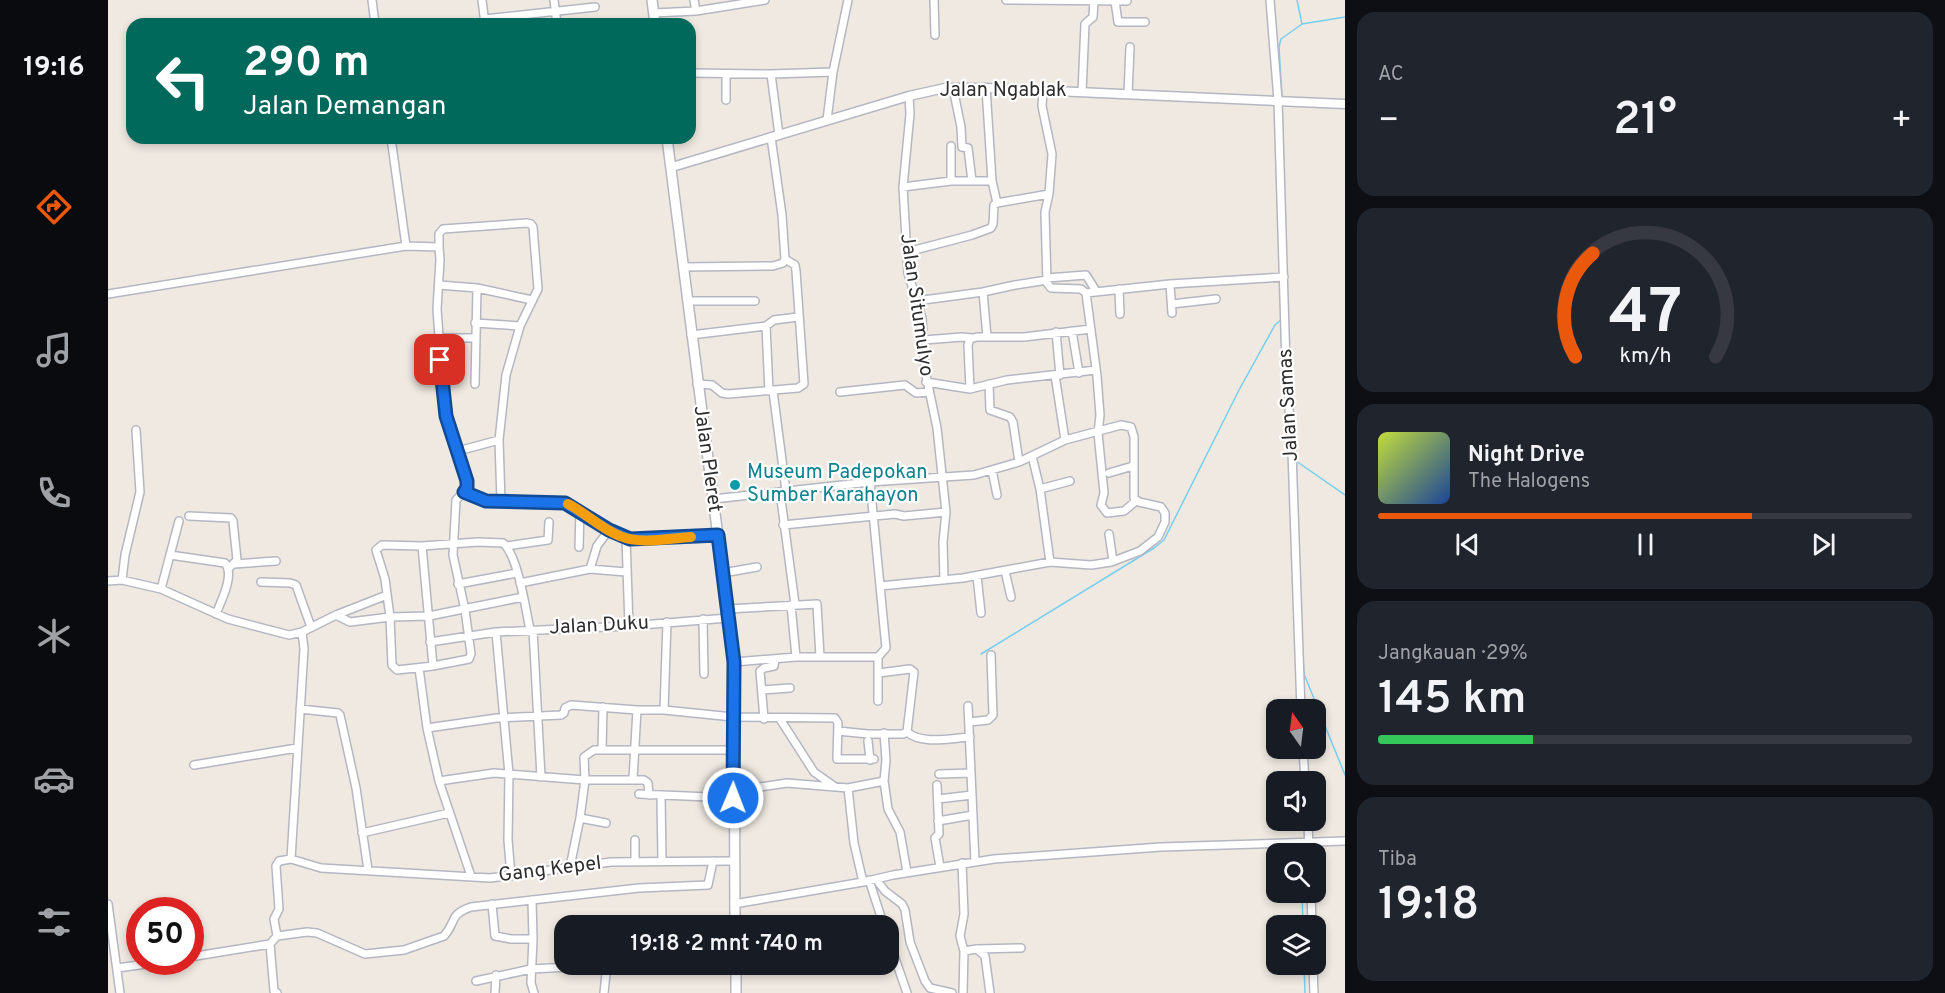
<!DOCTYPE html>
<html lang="id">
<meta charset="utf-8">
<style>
:root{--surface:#171b24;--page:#20242c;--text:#f1f3f6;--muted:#9ea1a6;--line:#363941;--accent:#ea580c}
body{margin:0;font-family:Overpass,sans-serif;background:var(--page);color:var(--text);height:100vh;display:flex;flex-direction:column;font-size:22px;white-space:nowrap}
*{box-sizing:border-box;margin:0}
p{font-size:20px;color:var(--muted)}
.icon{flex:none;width:33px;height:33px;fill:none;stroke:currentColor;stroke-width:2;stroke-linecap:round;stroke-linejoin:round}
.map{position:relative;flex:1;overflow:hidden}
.details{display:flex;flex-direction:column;gap:12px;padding:12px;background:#0d0f14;width:600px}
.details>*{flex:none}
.banner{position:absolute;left:18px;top:18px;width:570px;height:126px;border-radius:18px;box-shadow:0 3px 9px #0003;background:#00695c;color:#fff;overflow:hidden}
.needle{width:39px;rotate:346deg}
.tools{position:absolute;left:1158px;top:699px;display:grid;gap:12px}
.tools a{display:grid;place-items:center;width:60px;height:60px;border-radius:12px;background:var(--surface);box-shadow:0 3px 9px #0003;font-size:30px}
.speed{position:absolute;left:18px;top:897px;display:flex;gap:12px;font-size:30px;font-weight:700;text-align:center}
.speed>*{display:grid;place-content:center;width:78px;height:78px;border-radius:50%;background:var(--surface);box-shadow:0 3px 9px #0003;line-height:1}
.speed .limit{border:9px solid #d22;background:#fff;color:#111}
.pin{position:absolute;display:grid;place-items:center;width:51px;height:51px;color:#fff;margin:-26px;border-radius:12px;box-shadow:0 3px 9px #0006}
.me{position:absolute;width:66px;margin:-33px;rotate:1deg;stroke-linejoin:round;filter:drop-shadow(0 0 4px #0008)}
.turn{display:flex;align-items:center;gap:21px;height:126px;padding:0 18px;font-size:27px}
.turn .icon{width:78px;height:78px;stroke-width:2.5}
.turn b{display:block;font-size:42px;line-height:51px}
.big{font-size:45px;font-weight:600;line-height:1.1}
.details .tile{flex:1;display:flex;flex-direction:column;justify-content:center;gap:9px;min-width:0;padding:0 21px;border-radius:18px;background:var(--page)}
.details .dial{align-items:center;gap:0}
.dial svg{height:156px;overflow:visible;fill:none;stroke:var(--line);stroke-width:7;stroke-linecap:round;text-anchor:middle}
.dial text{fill:var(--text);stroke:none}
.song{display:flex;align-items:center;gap:18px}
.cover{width:72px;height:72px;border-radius:9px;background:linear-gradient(135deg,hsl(70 70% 55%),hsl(220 70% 35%))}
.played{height:6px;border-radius:3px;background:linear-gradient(90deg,var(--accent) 70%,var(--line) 70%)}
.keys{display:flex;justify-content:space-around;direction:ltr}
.heat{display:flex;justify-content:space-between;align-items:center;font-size:33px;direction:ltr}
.charge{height:9px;border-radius:4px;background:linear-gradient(90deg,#34c759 29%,var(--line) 0)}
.trip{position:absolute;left:446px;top:915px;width:345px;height:60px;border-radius:18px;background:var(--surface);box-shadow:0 3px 9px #0003;font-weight:600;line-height:60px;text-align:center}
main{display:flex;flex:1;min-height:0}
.tabs{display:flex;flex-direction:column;width:108px;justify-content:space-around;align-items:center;background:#090b0e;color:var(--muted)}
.tabs .icon{width:42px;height:42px}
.tabs .current{color:var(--accent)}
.tabs b{font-size:27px;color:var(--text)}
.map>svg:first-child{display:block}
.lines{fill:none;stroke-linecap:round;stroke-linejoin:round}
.stream{stroke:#75cff0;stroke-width:1.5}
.minor-casing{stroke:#b4b7c1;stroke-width:10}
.tertiary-casing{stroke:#b4b7c1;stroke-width:11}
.secondary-casing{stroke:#b4b7c1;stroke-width:12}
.minor{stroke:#fff;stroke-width:7}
.tertiary{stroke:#fff;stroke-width:8}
.secondary{stroke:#fff;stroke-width:9}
.route-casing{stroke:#114b97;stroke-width:15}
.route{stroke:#1a73e8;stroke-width:10}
.slow{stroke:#f59e0b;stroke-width:10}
.culture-dot{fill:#0f9aa8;stroke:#fff;stroke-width:2}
.labels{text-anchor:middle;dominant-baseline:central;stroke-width:4.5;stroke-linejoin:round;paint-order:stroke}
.street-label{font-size:20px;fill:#2e2e2e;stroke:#fff}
.culture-label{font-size:20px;fill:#0d838f;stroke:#fff;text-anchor:start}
</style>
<main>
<nav class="tabs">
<b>19:16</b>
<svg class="icon current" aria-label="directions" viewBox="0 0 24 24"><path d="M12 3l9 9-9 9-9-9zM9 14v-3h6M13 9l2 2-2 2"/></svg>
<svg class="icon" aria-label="music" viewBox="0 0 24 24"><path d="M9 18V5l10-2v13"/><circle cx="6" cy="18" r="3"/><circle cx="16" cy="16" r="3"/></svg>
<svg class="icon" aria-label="phone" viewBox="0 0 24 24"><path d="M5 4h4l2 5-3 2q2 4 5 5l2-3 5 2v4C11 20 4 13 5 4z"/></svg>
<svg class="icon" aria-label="climate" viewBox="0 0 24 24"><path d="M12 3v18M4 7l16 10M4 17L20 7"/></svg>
<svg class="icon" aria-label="car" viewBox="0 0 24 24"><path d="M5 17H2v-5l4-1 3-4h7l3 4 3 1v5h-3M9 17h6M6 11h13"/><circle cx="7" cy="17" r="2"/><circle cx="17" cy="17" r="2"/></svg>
<svg class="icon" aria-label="filters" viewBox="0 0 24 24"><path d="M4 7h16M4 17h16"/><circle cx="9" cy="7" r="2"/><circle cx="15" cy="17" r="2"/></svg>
</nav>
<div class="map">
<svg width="1237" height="993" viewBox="0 0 1237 993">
<rect width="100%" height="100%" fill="#efe9e1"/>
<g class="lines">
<path class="stream" d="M1194,24L1237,17
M1174,98L1171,47L1173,39L1194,24L1189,0
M1174,103L1181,365
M1188,461L1237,495
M1191,565L1194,638
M873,654L1046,548L1056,540L1131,390L1167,325L1175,318
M1195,658L1196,674L1237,775
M1194,892L1195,926
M1196,964L1197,993"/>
<defs>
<path id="minor" d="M264,0L267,24
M374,0L377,24
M446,0L449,24
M586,0L588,11
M826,0L827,35
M898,0L1019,1
M1162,0L1170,100L1178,365L1184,452L1193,710
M1007,1L1010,22H1037
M546,13L588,11L657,0
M376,19L487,7
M582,73L663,74L725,72
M663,74L671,135
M845,88L853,127L854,147L860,148L864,181
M935,91L934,106L944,154L941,194L937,212L939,283L943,288L973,289L978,293L989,376L992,415L990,433L996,493L993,505L999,513L1016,511L1028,501
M974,92L977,24L985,17L986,1
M1020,94L1022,47
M801,96L802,114L795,187L800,273L814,318L817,370L829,428L838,512L835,542L836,580
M618,100V74
M719,120L725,72L740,0
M283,138L298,246L331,247L332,260L329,309L336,405L359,481V486L356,492L378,501L457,503L501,530L522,539L610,535
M843,181V146
M795,187L843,181H884
M889,203L941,194
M331,247V234L335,229L419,223L423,224L425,227L430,289L412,326L398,375L391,440L393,501
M799,252L864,235L883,228L885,224L886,205L889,203L884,181L878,88
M576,267L665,266L675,263L677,259L674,215L663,137
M939,278L978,275L988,291
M1062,284L1064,313
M331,285L369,288L424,300
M1011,289L1012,314
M875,292L879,337
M978,293L1062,284L1176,277
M0,294L298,246
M580,301H647
M808,301L875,292L907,285L939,280
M1064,304L1108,299
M367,323L412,326
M658,326L661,391
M964,331L971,373
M948,332L952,375
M583,335L658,326L666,320L690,317
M330,338H367
M816,340L854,337L864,338
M947,375L957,440
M818,382L862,389L899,380L988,370
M367,384L369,288
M589,384L604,385L614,393L620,394L690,388L696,384L688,271L687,265L677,259
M881,384L882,410L902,417L905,422L911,462
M862,389L860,345L862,339L869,337H916L983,329
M665,391L678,491
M732,392L797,385L808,393L821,392
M350,451L391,440
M924,456L932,489L942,562
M884,470L889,495
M1001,473L1025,466
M762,482L778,648L770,657V701
M932,489L962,481
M672,492L687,604
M605,499L762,482L866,475L911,462L957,440L1013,425L1023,427L1026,437V498L1031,502L1053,507L1057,513V522L1050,537L1032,551L1003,562L983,565L942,562L855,578L772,586
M81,516L123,518L125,521L129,560L121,568
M675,525L787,514L796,516L838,512
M1001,534L1005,561
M518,538L521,626
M314,546L325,666
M398,546L440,540L441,522
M471,547L472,511
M62,555L71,521
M126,564L168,561
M482,569L489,546L501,530
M897,571L903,597
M615,573L649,567
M869,576L873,613
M14,580L17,555L32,492L28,430
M0,581L14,580L53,589L120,619L181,635L194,632L228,615L279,595
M153,582L182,583L188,585L203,627
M412,583L482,569L518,572
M350,584L409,573
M53,589L62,555L117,563C127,575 113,601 108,614
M415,597L321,616L282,617L277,579L268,550L274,545L314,546L370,542L395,543C410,555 418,611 422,630
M683,605L688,657
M619,609L709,604L712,657
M228,615L242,622L282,617L284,665L289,670L325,666L361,659L363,654L357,610L345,555L348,500L356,492
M595,619L596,674
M425,630L433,777
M388,632L401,774L400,840L403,876
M322,642L388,632L521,626L620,618
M626,662L688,657H770
M311,668L319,728L389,718L453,715L456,713L457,708L463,705L529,710
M654,690L682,688
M860,706L867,862
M192,709L230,713L232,715L248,788L260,870
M556,710L559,622
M656,719L652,671L656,668L666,666L667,659
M672,719L706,772L726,786
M861,722L880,720L885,715L883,655
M319,728L331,781L363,876
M730,731L760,734H795L799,732L806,672L802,669L771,673
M799,732C814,745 843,738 862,737
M776,733L778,760L776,781L780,809L792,832L799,872
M760,741L762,760
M1195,748L1197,782
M494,750L495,707
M86,765L189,748
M831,774L863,773
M525,779L529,710H556L625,717L727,718L730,723L729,759H766
M331,781L386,773L477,780H536L540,783L541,795
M829,785L831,834L827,838L832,867
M625,791L679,783L740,788
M531,794L625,798
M553,796L554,861
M830,799L864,795
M472,818L498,823
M1200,820L1201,854
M830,821L865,815
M254,833L341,813
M527,840V862
M183,859L213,868L382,878L503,862L625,861
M854,863L856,914L852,936L856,951L855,993
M462,867L472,818L477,780L476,757L486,750H625
M768,879L777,891L794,904L797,910L802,942L817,981L822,988L844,993
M761,880L776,926
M755,882L746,843L740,788L776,781
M1203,892L1204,926
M424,900L425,939L423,983L426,993
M0,904L12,993
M384,904L387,936L403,939H425
M626,904L755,882L785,875L886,859L1053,847L1237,841
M536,926L582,922L587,926
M169,936L199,932L209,933L257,954L296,950L336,936C349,922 340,915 363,907L531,888L600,885L605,861
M780,938L799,993
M869,949L877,956L882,993
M856,951L869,949L913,948
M82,957L162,944
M1205,964L1206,993
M9,968L53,962
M368,981L423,969L499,965
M169,993L166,991L162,944L169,936L166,919L171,909L168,866L171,861L183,859L196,649L194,632
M387,993L388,975
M496,993L499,964"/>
<path id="tertiary" d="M564,167L801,96L837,88H878L1237,104"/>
<path id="secondary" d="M544,0L547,24
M559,138L626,662L627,926
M628,964V993"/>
</defs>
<use href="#minor" class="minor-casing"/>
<use href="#tertiary" class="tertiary-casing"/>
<use href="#secondary" class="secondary-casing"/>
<use href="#minor" class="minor"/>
<use href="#tertiary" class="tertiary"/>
<use href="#secondary" class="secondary"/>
</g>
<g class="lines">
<defs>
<path id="route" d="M332,360L338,416L359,481V488L356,492L378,501L457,503L501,530L522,539L610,535L626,662L625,798"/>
</defs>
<use href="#route" class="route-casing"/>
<use href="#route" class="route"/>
<path class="slow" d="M460,504C478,513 493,529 512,536C533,545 562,538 583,537"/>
</g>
<circle class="culture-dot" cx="627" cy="485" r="6"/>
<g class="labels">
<g class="street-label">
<text x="895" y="91">Jalan Ngablak</text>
<text transform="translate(808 305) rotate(82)">Jalan Situmulyo</text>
<text transform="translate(1181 405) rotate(-93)">Jalan Samas</text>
<text transform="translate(599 459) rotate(82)">Jalan Pleret</text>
<text transform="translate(491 626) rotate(-3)">Jalan Duku</text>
<text transform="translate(442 870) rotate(-7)">Gang Kepel</text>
</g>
<g class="culture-label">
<text x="639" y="473">Museum Padepokan<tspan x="639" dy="23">Sumber Karahayon</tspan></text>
</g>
</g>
</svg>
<div class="tools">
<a><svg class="needle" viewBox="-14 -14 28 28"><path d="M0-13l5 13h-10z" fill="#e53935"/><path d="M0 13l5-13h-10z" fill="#9ea1a6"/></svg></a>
<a><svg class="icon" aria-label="sound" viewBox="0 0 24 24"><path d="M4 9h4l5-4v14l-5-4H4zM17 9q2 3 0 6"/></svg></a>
<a><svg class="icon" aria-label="search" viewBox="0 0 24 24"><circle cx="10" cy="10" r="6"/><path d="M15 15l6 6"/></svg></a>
<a><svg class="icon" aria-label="layers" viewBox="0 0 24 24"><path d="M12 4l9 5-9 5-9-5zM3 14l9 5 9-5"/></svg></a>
</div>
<div class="speed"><div class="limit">50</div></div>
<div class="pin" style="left:332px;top:360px;background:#d93025"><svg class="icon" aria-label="arrive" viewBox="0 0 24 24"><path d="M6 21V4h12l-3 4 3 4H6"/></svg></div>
<svg class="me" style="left:625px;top:798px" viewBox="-20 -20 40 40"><circle r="17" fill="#1a73e8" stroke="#fff" stroke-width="3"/><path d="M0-11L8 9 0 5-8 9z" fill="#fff"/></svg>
<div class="trip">19:18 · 2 mnt · 740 m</div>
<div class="banner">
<div class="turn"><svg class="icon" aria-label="left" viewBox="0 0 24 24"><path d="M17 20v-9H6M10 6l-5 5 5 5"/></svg><div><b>290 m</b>Jalan Demangan</div></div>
</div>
</div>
<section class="details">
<div class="tile"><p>AC</p>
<div class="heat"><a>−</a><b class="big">21°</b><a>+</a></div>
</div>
<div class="tile dial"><svg viewBox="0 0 100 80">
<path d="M14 69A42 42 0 1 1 86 69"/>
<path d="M14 69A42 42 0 0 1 23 16" stroke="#ea580c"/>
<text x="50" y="56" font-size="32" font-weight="700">47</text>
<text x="50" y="72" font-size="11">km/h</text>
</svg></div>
<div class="tile">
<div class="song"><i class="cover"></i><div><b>Night Drive</b><p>The Halogens</p></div></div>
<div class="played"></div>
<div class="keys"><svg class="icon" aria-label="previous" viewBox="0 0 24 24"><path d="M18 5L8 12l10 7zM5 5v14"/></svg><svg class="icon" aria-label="pause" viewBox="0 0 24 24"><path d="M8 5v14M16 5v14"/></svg><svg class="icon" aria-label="next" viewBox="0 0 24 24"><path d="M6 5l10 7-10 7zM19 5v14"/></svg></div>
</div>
<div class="tile"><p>Jangkauan · 29%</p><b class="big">145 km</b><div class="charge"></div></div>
<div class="tile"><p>Tiba</p><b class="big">19:18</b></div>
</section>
</main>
